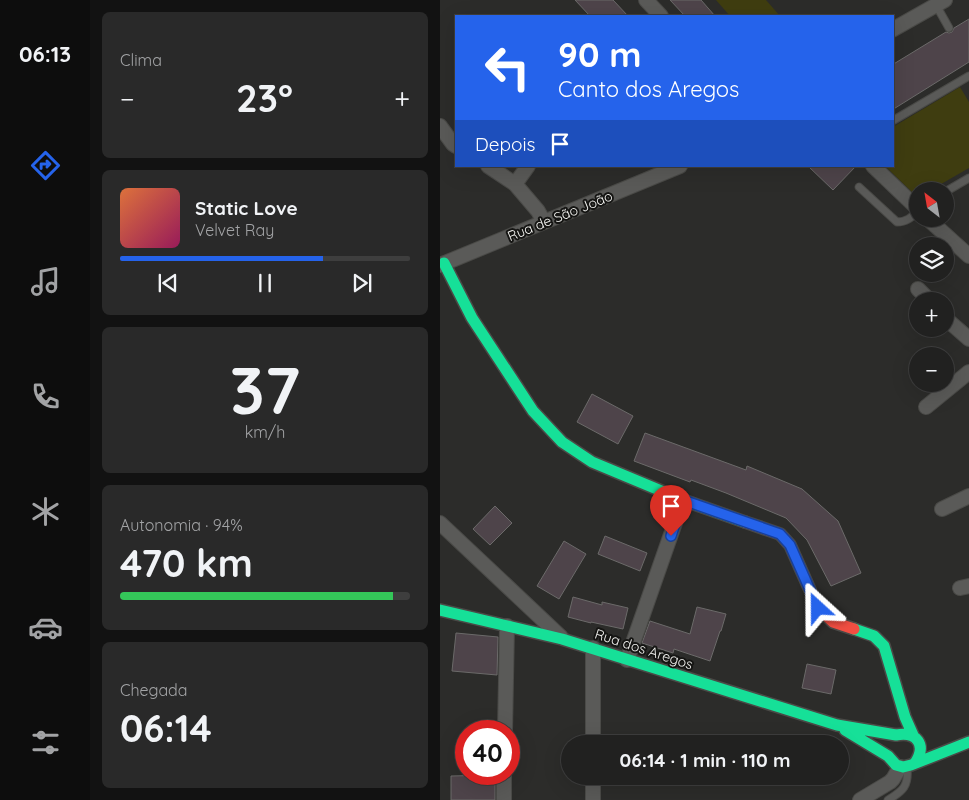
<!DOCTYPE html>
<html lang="pt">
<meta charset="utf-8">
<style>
:root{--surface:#212120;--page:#292929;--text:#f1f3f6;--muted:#a2a3a5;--line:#3e3e3e;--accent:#2563eb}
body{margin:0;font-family:Quicksand,sans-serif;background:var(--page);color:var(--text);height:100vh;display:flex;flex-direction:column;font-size:19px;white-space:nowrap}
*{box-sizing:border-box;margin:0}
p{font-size:16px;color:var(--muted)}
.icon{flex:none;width:28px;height:28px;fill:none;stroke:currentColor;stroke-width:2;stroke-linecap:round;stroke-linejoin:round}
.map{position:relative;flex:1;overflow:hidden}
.details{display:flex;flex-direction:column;gap:12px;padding:12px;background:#121212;width:350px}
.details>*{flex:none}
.guide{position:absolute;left:15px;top:15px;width:439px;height:152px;border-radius:0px;box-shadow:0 5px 20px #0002,0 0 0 1px var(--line);background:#2563eb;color:#fff;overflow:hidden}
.needle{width:32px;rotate:329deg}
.controls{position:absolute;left:469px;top:182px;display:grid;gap:10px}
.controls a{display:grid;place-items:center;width:45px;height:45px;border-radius:50%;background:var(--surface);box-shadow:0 5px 20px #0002,0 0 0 1px var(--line);font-size:25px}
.speed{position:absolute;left:15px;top:720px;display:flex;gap:10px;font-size:25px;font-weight:700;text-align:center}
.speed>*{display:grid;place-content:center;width:65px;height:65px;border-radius:50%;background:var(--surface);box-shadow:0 5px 20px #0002,0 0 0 1px var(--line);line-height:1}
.speed .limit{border:8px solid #d22;background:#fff;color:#111}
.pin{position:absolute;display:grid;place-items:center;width:42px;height:42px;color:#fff;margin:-51px -21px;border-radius:50% 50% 50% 0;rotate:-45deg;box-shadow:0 0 5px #0007}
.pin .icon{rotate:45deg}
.me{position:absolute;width:55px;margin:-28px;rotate:336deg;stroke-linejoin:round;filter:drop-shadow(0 0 4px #0008)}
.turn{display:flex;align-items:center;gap:18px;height:105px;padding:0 20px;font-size:22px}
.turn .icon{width:65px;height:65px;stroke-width:2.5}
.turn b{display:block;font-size:35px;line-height:42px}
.then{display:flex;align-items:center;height:48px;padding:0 20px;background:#0003;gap:10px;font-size:19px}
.big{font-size:38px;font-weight:800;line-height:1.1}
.details .widget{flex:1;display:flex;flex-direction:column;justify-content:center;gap:8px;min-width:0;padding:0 18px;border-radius:8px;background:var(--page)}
.details .dial{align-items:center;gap:0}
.dial b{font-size:65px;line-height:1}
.song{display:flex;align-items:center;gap:15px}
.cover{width:60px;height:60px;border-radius:8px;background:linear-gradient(135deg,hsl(20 70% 55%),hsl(330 70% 35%))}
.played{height:5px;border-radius:2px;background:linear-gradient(90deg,var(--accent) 70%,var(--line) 70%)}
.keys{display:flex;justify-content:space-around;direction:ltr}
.heat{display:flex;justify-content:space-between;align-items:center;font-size:28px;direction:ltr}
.charge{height:8px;border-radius:4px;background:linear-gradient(90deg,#34c759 94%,var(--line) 0)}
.trip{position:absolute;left:121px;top:735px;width:288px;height:50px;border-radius:25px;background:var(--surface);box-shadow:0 5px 20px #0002,0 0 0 1px var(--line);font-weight:800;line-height:50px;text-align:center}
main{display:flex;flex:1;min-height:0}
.tabs{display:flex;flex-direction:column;width:90px;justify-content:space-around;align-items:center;background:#0d0d0d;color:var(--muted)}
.tabs .icon{width:35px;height:35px}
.tabs .current{color:var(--accent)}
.tabs b{font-size:22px;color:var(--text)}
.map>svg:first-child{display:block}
.green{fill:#3f3d10}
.building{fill:#4e444a;stroke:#6b6a69}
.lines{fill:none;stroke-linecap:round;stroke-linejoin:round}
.lane-casing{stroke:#4a4a47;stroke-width:9}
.street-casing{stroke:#4a4a47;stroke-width:16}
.fast-casing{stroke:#4a4a47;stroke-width:14}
.jam-casing{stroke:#4a4a47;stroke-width:14}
.lane{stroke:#5a5a58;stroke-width:7}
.street{stroke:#5a5a58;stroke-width:14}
.fast{stroke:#16e098;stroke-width:11}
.jam{stroke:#f24e42;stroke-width:11}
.route-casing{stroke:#184099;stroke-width:12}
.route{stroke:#2563eb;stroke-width:9}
.labels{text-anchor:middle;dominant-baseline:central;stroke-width:4;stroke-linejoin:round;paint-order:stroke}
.street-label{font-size:14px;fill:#f4f4f1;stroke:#151513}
</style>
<main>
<nav class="tabs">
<b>06:13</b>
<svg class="icon current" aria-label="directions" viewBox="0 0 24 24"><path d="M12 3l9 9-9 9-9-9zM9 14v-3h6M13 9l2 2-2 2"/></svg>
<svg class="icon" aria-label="music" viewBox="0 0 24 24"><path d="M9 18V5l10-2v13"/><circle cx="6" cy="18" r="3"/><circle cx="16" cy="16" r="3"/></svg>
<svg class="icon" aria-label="phone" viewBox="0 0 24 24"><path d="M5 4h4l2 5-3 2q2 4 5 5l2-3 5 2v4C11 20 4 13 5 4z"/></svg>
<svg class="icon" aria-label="climate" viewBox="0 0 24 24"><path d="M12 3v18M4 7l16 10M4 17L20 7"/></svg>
<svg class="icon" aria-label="car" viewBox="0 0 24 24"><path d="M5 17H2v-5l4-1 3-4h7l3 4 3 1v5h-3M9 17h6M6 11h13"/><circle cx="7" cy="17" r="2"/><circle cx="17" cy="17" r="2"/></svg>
<svg class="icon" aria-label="filters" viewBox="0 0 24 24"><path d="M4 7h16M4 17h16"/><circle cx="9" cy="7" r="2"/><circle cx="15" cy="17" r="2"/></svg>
</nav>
<section class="details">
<div class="widget"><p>Clima</p>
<div class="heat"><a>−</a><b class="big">23°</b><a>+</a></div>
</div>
<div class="widget">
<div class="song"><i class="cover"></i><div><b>Static Love</b><p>Velvet Ray</p></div></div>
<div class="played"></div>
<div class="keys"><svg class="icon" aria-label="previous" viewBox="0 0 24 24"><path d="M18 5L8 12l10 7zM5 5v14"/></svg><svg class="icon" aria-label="pause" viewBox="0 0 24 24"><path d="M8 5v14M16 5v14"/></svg><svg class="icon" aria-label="next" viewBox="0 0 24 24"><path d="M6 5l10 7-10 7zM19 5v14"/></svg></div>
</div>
<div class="widget dial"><b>37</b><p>km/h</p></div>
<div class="widget"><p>Autonomia · 94%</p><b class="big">470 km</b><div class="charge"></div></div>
<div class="widget"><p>Chegada</p><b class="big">06:14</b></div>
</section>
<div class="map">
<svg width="529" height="800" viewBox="0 0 529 800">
<rect width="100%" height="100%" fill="#2c2c2a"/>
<path class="green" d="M276,0H326L340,16H290Z
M520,87L529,102V168L489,191H478L477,195L474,194L445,166H452L453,127Z"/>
<path class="building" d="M135,0H173L188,16H150Z
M230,0H261L275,16H245Z
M529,19V62L452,110V65L506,32L509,33L512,32L514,28Z
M368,166H416L393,190Z
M152,394L193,416L178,444L137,422Z
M205,433L306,470L307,466L362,489L398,521L421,573L391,586L367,540L346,518L286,493L251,480L250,482L194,461Z
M55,506L72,523L50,545L33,529Z
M165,536L207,553L200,571L158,554Z
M124,541L146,554L119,599L97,586Z
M133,597L162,605V602L188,608L183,629L151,622V623L128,617Z
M257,607L286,614L281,631H280L270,661L234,649L233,653L202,643L210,621L250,634Z
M16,633L58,637L57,675L12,671Z
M367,664L396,670L391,694L362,688Z
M55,775V800H11V776Z"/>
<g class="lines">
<defs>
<path id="lane" d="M496,5L509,28
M454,120L529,76
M419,187L457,222C466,222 471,218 478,211
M505,192L529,178
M448,800C463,791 469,786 467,767"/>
<path id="street" d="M206,0L221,16
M452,30L505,0
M0,126L13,144L16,146
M48,166L75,184L98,211L104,222
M433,166L478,209
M75,184L88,166
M488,219L529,256
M0,265L240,166
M478,289L490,301
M505,318L529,339
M486,407L529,372
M502,509L529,496
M0,523L121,637
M520,588L529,586
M153,648V744
M187,660L243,500
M65,731L67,626
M153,776V800
M64,800V774
M420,800L450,782L453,779L460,767"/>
<path id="fast" d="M4,263L32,318L93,411L122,442L152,462L243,500L305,522
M0,610L122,639L397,725L456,735C477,731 487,745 475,763
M414,629L434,636L444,646L465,717L473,735
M405,730L448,756L456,765L463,767L471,765L529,742"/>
<path id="jam" d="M305,522L340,534L350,545L378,608L393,622L414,629"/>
</defs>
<use href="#lane" class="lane-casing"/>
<use href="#street" class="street-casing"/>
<use href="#fast" class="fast-casing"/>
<use href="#jam" class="jam-casing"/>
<use href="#lane" class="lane"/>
<use href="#street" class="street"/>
<use href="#fast" class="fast"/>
<use href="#jam" class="jam"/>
</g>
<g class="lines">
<defs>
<path id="route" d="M231,536L243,500L340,534L350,545L378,608"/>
</defs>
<use href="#route" class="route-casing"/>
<use href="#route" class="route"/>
</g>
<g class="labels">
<g class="street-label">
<text transform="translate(120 216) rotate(-22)">Rua de São João</text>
<text transform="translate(204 649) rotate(18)">Rua dos Aregos</text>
</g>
</g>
</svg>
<div class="controls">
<a><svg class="needle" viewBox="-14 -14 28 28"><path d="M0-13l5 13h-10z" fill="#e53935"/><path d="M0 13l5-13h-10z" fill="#a2a3a5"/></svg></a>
<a><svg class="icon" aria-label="layers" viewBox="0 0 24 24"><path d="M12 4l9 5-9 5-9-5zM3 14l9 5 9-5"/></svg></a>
<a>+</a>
<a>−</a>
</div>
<div class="speed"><div class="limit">40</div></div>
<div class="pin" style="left:231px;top:536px;background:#d93025"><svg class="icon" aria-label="arrive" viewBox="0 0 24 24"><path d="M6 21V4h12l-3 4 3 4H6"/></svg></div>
<svg class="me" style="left:378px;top:608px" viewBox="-20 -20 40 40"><path d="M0-17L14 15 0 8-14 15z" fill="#2563eb" stroke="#fff" stroke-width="4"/></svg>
<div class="trip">06:14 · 1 min · 110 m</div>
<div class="guide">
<div class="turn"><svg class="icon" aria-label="left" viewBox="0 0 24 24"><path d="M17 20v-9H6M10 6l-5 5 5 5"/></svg><div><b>90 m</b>Canto dos Aregos</div></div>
<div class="then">Depois<svg class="icon" aria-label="arrive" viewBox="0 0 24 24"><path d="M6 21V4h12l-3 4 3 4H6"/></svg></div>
</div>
</div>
</main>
